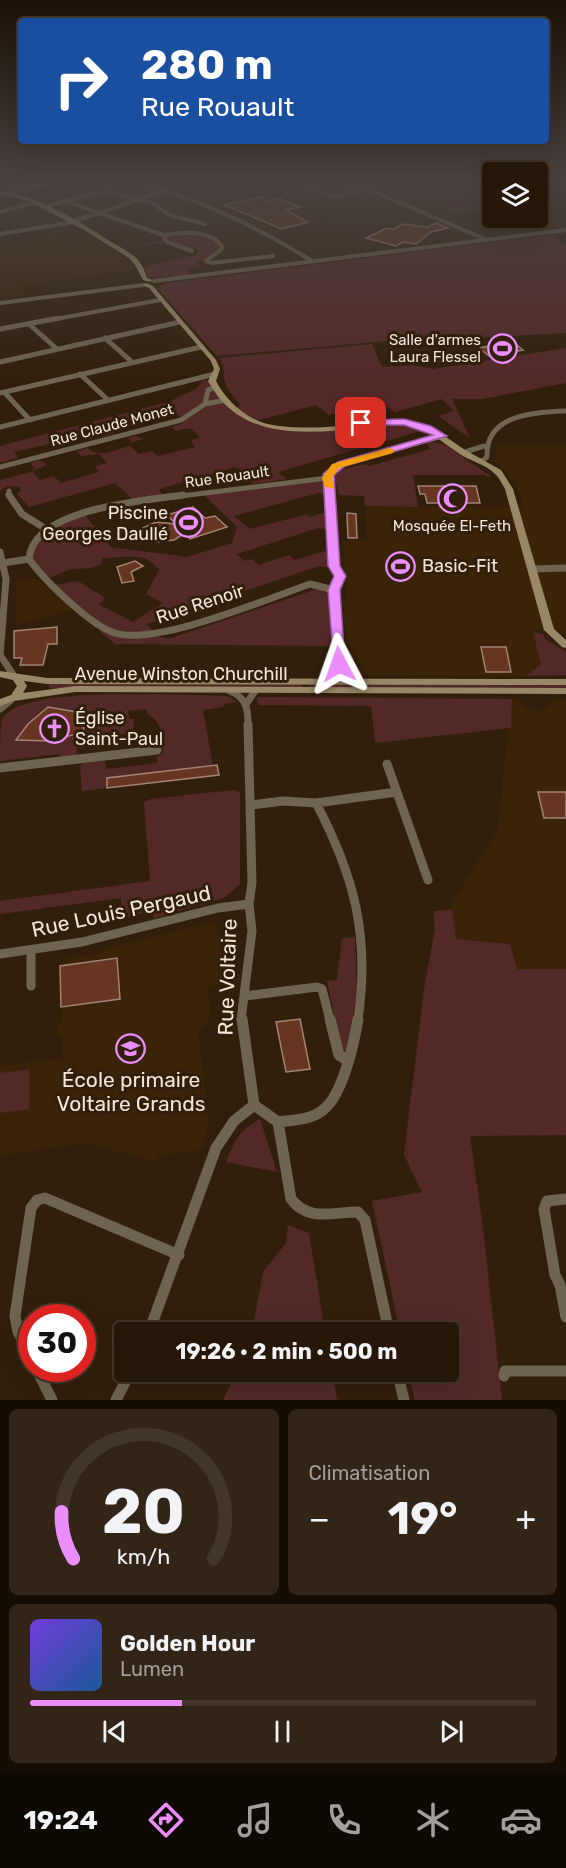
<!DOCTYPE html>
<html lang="fr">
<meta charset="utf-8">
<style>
:root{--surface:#261708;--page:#322416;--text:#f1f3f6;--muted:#a49f9c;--line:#423629;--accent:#eb8dfb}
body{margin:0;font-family:Rubik,sans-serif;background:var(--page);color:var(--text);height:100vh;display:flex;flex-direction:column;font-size:22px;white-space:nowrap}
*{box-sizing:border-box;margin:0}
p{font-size:20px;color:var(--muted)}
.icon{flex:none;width:33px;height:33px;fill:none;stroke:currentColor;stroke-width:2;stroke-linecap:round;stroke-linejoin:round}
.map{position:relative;height:1400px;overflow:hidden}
.sheet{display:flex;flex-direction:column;gap:9px;padding:9px;background:#150d04;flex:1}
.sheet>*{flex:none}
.banner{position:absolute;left:18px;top:18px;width:531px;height:126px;border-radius:6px;box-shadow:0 6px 24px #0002,0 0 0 2px var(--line);background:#1a4fa0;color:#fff;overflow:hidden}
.controls{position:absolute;left:482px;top:162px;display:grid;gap:12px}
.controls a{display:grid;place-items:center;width:66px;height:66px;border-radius:6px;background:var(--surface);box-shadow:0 6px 24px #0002,0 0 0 2px var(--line);font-size:30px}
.speed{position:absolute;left:18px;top:1304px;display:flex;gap:12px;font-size:30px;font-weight:700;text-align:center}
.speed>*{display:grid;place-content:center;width:78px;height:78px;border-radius:50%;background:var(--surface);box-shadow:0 6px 24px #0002,0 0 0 2px var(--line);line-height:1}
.speed .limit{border:9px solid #d22;background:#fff;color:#111}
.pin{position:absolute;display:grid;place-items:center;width:51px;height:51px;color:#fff;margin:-26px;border-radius:12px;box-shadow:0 3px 9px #0006}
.me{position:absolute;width:66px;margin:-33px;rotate:356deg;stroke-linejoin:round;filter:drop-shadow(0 0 4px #0008)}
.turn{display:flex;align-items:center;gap:21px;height:126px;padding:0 24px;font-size:27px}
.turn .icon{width:78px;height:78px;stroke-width:2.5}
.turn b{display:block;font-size:42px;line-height:51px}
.big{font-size:45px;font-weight:700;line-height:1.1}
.sheet .tile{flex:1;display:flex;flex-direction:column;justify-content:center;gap:9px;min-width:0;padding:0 21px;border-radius:9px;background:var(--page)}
.sheet .dial{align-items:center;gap:0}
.dial svg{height:156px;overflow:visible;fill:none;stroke:var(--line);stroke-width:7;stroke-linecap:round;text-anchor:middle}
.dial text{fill:var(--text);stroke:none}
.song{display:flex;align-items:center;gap:18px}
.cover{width:72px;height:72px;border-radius:9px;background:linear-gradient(135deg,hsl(260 70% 55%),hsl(210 70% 35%))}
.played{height:6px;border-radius:3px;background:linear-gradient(90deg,var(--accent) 30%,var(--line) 30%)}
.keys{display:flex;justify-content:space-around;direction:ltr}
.heat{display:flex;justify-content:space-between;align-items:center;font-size:33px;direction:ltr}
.sheet .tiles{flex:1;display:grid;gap:9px;grid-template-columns:1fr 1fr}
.tile:last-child{grid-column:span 2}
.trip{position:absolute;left:114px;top:1322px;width:345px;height:60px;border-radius:6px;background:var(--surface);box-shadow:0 6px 24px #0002,0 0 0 2px var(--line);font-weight:700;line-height:60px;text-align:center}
.tab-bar{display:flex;height:96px;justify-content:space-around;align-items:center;background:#0f0903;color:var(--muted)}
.tab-bar .icon{width:42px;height:42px}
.tab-bar .selected{color:var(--accent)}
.tab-bar b{font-size:27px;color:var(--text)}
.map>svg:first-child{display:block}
.built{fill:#3b2308}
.green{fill:#532928}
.building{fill:#673621;stroke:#a28376;stroke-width:1.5}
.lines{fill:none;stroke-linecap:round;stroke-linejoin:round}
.street-far4{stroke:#6e644f;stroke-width:4}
.street-far3{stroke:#6e644f;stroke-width:5}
.street-far2{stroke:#6e644f;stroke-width:7}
.street-far1{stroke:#6e644f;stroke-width:9}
.street{stroke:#6e644f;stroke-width:11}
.secondary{fill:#986;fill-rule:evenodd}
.route{fill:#eb8dfb;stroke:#995ca3;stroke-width:1.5}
.slow{fill:#f59e0b}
.labels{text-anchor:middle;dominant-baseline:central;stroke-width:6;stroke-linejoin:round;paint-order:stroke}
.far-poi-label{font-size:15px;fill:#f2e5d9;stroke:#321f0b;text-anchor:end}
.far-street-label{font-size:15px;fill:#f2e5d9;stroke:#321f0b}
.poi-label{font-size:18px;fill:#f2e5d9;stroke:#321f0b;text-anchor:start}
.street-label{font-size:18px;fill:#f2e5d9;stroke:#321f0b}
.near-street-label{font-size:21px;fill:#f2e5d9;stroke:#321f0b}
.near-poi-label{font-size:21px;fill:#f2e5d9;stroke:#321f0b}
</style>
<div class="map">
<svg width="566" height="1400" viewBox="0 0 566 1400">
<rect width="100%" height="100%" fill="#321f0b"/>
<path class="built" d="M281,182H347L378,195L308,213L328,223L270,234L208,202Z
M58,236L65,244L97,240L126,259L134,270L21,285L30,293V296L0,300V246Z
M496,445H566V635L549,630L533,629L541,664L526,676L354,675L349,672L343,601L347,596L343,541L367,540L365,506L524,507L516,484L496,460Z
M17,579H38L75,609L15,626Z
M512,699L519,701L528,709L542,711L553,701L566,700V969H516L510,944L455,939L452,911L447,910L497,832Z
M215,921L227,984L207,987L211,1017L198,1032L209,1123L203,1149L159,1156L155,1161L84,1143L0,1156V1066L63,1058V1038L58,1036V1025L62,1022L60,966L64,959L102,953L106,948Z"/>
<path class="green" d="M449,182H492V208C481,211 453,214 442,210L463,204L420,189Z
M192,230L223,246L208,259L197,261L201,266L187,269L191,275L149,278L144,267L197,255L198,249L185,248L167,242L123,249L162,240L165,239L163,235Z
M551,235L566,245V333L446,339L444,336L217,356L157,288L166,283Z
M372,344L382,367L412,365L433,369L566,348V383L482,399H452L470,438L438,416L454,411L442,399L395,412L379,401L329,415L316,405L256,421C267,425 284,429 296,430C334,433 396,411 429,433L417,432L278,472L287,479L254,484L235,467L159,489L163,496L133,500L115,483L29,507L17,494L21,490L19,487L7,486L0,491V480L31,472L34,468L30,463L40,460L47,465L32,471L40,480L54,476L61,483L99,472L95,466L107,463L99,454L81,456L77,451L88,448C98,459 116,450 129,446L132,442L128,438L136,436L143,439L133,442L130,446L139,454L152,451L158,456L195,447L191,440L200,437L190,428L176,431L172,427L183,423L181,417L174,411L111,428L115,433L88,440L83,436L14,452L18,458L0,463V446L171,401L197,388L203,380L212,381L236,408L241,406C227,388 224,389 223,365L219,358Z
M434,442L447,446L493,478L483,475H413L418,507L365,506L364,496L339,495L333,471L366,464L369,466L431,449L426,443Z
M321,481L325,484L326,494L318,493L234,516L250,529L307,514L309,517L327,512L328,530L318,528L237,554L244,561L252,559L259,565L289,555L295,560L329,550L328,567L319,566L147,624C153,632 160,640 171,638L317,589L330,594L331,646L115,644L99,631L104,629L52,585L78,581L104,597L103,601L98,604L133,622L163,603L146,594L159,570C145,550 124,558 102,558V563C94,570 82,568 72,569C63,571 54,577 43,579L33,568L31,546L38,536L84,514L111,547L187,557L232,543L237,527L204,495Z
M533,632L543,634L545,639L566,652V675L526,676L541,664Z
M310,683L566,684V688H310Z
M49,684H302V688H49Z
M153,694L227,696L237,702L224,704L223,707L203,710L213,766L107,778V788L82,791L80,766L83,763L105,761L106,769L157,763V757L163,753C160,739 164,721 148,715L146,709L128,711L129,719H134L132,733L86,738L82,713L48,708L28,724L16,740L50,741L73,735L78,742L76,756L60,758V754L0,761C0,748 0,731 2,720C16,690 123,695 153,694Z
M257,697L512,699L511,728L375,743L371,706L258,705Z
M233,790L240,792V884L224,898L154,918L152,911L122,918L121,898L0,914V901L150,881L144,802L151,799Z
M452,910L456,939L510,944L517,969H566V1135L470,1136L483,1228L502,1400H415L408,1371H448V1332H400L372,1201L422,1192L404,1155L424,989L435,929L434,911Z
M355,937L357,993L347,1050L342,1051L327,981L337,980L342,938Z
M29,1069V1109L0,1113V1073Z
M260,1119L277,1172L226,1162C233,1143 241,1128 260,1119Z
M288,1225L309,1233L325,1332H252L263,1272L286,1243Z
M237,1371H332L337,1400H223Z"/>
<path class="building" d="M295,182H341L362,191L334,198Z
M260,197L269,201L279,198L300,207L286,210L308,222L282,229L224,205Z
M436,223L448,228L431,232L416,244L403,242L396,246L366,238L387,228L394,229L403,224L427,227Z
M513,342L523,350L489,356L479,348Z
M418,486H476L480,503H427L425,494H420Z
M193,507L205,518L215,516L227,527L190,539L185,533L174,540L157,542L152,537L146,536L148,533L143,528L156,522L176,524L167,515Z
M347,513L356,514L357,538H348Z
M135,561L143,566L131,572L134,581L122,583L117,567Z
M57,627V644H48L43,665H20L22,658H14V631Z
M481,647H506L511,672H486Z
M48,707L82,713L84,732L50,741L16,740L28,724Z
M217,765L219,775L107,788V778Z
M538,792H566V818H544Z
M117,958L120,999L61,1007L60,966Z
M300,1019L310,1069L286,1072L276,1022Z"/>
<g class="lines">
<path class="street-far4" d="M130,182C196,197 255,225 312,261
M351,182L485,239
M181,185L192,182
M8,192L57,182
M65,201L163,235L167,242L192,251
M43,207L105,191L153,203L169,215L205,224
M0,212L33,203
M0,234L68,223L165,191
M163,235C183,233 211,228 223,248L206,261L211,263L273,256
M154,281L566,230
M0,303L143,285
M50,320L160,300"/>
<path class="street-far3" d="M30,325L57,349
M0,329L59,318
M105,338L132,362
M0,362L180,322
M80,374L108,400
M4,392L30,420
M0,393L201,347
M205,404L208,390L215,387
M0,427L215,374
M465,452L484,446
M476,459L482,461L487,457C485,415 533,412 566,411
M0,467L181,420L205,404L226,400
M327,478L331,485V497
M9,491V497
M173,497L327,478L335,466L442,436"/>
<path class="street-far2" d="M9,495L22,514L46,529
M0,552L6,579L0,656
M29,559C33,508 143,501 183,495
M29,559C44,580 91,626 115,633C156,646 267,599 310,584L334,590
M3,563L29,559
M532,569L566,568
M0,655L14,676
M339,664L348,676L358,680
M324,680L334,674L339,664L334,590L340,576L334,566L331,495
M230,691C247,698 248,709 248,725
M247,703L255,691
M0,709L11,700"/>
<path class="street-far1" d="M387,764L428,880
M0,768L157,750
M316,803L397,792
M251,805L283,801L316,803C355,877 370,937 358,1020
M31,950V986
M0,954L82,942L218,908L249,904
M245,996L317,987L322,989L330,1020
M241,1020L252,931L249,904L252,883L248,724"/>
<path class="street" d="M330,1019L339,1055L347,1060
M254,1105L278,1122C293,1120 311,1120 323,1110C343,1095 354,1043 358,1019
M278,1122L291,1199C309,1222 332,1212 358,1212L365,1220L389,1332
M566,1199L547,1201L544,1209L555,1275L560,1285L566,1317
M149,1332L216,1148L234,1121L254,1105L242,1019
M32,1358L18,1332L15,1316L31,1208L37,1200L45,1198L179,1255
M36,1368L52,1400
M397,1371L404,1400
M504,1376L505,1371H566
M116,1400L131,1371"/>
<path class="secondary" d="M2,191C41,197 75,219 108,240C118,246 131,252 139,261C143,266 145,272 147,278L153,280L150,282L143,280L135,265L129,258L84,230L30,202L0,194Z
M146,283L153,286L216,360L220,369L216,381C225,399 244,417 264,423C301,433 356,424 395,421L398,419L430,426L465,450L501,470L513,489L554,629L566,640V648L562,647L544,630L505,489C502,484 499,477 495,474C487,465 473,462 463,456C444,444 427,427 404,425C392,423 379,427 367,428C309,433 241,443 208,381L214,369L211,361L149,288L144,286V284Z
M0,671L47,678L566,679V685L47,684L24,681L27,686L23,693L75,686L566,688V694L75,692L14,701L0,706V699L11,695L17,686L13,680L0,677Z"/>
</g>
<linearGradient id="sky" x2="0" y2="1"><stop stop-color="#1c1106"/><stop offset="0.48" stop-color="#49423f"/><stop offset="1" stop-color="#49423f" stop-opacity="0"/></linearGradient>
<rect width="566" height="378" fill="url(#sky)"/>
<path class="route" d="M404,419L431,426L447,436L345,466L334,475L340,566L346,576L340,590L345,664L339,669L334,667L328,590L334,576L328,566L323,474L338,462L433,435L404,425H361L356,423L361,420Z"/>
<path class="slow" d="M389,448L393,449V453L339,468L332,478L334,489L325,487L322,478L332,464Z"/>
<defs>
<symbol id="stadium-ring" viewBox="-11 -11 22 22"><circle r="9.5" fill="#321f0b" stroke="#eb8dfb" stroke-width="1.5"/><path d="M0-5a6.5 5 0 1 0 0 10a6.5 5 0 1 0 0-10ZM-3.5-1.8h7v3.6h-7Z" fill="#eb8dfb"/></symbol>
<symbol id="mosque-ring" viewBox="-11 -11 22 22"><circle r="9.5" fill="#321f0b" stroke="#eb8dfb" stroke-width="1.5"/><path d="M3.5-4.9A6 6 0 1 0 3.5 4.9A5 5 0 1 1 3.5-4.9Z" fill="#eb8dfb"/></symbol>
<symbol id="church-ring" viewBox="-11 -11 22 22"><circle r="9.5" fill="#321f0b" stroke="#eb8dfb" stroke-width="1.5"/><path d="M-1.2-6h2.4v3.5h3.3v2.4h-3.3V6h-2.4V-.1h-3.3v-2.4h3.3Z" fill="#eb8dfb"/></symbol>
<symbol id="school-ring" viewBox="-11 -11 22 22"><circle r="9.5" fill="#321f0b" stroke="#eb8dfb" stroke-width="1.5"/><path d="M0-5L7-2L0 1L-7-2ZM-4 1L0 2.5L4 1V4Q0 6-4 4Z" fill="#eb8dfb"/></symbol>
</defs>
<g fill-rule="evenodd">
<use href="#stadium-ring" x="486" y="332" width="33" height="33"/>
<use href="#mosque-ring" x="436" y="482" width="33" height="33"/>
<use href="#stadium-ring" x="172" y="506" width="33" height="33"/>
<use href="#stadium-ring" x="384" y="550" width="33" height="33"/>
<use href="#church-ring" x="38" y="712" width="33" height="33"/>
<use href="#school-ring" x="114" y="1032" width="33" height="33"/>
</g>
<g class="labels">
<g class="far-poi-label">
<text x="481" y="340">Salle d'armes<tspan x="481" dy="17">Laura Flessel</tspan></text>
<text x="452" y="526" text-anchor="middle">Mosquée El-Feth</text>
</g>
<g class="far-street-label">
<text transform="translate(112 425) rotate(-15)">Rue Claude Monet</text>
<text transform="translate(227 477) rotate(-8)">Rue Rouault</text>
</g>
<g class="poi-label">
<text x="168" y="513" text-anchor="end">Piscine<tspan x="168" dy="21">Georges Daullé</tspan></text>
<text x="422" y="566">Basic-Fit</text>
<text x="75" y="718">Église<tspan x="75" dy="21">Saint-Paul</tspan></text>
</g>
<g class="street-label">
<text transform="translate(200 604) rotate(-18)">Rue Renoir</text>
<text x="181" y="674">Avenue Winston Churchill</text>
</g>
<g class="near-street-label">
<text transform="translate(121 911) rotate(-12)">Rue Louis Pergaud</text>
<text transform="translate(227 977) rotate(-88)">Rue Voltaire</text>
</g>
<g class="near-poi-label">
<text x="131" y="1079">École primaire<tspan x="131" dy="24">Voltaire Grands</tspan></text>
</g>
</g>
</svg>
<div class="controls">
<a><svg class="icon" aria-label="layers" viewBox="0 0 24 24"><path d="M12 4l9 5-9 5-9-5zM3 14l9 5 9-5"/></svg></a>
</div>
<div class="speed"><div class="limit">30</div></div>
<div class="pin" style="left:361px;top:423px;background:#d93025"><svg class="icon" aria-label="arrive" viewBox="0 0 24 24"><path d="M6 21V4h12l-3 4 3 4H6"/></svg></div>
<svg class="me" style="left:339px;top:664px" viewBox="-20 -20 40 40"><path d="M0-17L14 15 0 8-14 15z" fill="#eb8dfb" stroke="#fff" stroke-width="4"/></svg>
<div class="trip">19:26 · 2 min · 500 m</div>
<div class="banner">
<div class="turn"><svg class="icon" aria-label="right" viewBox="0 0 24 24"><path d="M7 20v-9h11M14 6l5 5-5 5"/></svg><div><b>280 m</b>Rue Rouault</div></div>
</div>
</div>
<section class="sheet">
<div class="tiles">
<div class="tile dial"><svg viewBox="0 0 100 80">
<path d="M14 69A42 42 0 1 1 86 69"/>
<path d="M14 69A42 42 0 0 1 8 45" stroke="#eb8dfb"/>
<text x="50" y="56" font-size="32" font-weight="700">20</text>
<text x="50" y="72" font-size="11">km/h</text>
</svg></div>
<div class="tile"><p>Climatisation</p>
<div class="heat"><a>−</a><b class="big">19°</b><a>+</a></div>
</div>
<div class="tile">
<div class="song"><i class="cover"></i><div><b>Golden Hour</b><p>Lumen</p></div></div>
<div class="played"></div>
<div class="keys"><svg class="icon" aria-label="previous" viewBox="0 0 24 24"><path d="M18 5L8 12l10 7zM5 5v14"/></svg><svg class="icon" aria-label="pause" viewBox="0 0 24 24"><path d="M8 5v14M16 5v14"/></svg><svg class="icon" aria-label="next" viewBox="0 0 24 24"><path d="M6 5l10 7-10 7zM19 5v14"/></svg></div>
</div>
</div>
</section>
<nav class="tab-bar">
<b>19:24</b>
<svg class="icon selected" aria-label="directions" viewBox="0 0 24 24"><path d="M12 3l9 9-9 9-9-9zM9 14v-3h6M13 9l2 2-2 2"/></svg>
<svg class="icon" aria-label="music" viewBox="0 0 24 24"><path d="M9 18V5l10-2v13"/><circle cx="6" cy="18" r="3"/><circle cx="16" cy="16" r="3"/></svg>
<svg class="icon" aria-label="phone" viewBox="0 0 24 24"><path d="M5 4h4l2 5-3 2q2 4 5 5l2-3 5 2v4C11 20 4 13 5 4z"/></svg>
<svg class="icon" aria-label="climate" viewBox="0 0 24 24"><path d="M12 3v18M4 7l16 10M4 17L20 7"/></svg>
<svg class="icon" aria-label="car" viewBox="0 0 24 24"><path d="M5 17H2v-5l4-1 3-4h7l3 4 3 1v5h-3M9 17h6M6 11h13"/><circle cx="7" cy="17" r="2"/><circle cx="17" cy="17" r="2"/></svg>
</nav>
